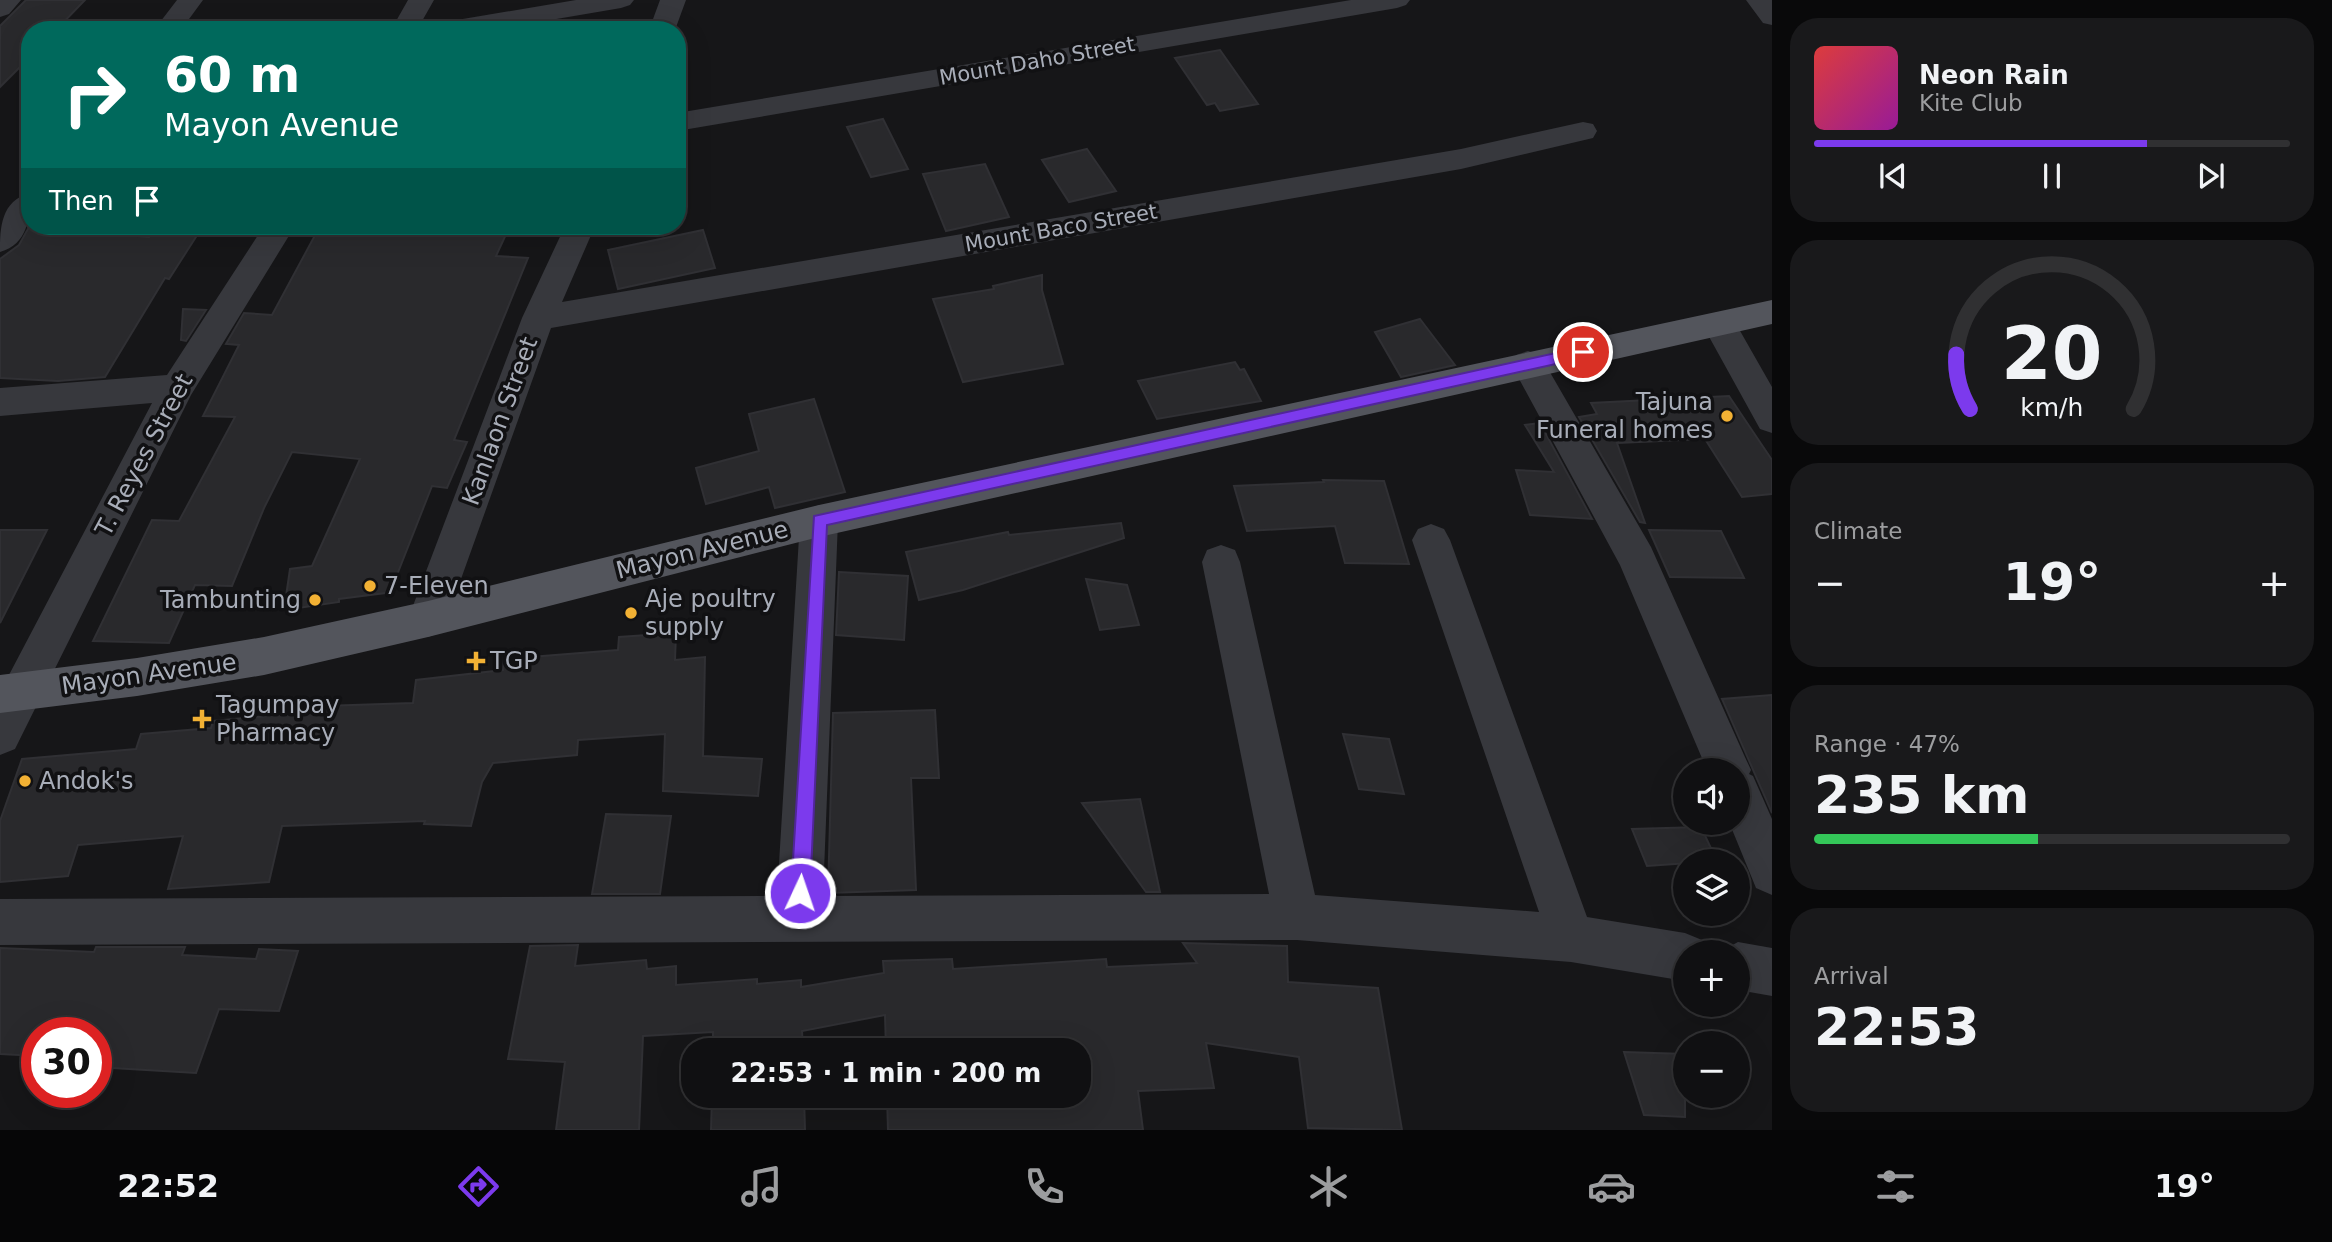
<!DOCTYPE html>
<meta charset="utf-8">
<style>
:root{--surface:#101012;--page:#19191b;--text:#f1f3f6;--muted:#9c9d9f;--line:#303032;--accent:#7c3aed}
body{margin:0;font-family:"DejaVu Sans",sans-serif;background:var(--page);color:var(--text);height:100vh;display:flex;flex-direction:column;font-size:26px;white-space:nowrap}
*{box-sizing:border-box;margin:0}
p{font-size:23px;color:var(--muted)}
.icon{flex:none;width:38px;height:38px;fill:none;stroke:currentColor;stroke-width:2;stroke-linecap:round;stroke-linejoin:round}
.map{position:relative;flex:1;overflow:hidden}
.sheet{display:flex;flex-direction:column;gap:18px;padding:18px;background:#09090a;width:560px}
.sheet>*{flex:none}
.top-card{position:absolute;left:21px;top:21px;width:665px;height:214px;border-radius:28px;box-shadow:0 7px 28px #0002,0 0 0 2px var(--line);background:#00695c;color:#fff;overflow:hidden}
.tools{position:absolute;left:1673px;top:758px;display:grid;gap:14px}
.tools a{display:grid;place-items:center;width:77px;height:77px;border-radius:50%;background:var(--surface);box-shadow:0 7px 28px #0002,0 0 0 2px var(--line);font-size:35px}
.speed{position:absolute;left:21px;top:1017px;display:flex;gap:14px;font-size:35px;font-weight:700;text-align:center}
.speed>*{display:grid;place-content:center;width:91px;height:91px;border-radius:50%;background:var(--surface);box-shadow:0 7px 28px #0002,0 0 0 2px var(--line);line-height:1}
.speed .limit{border:10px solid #d22;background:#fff;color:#111}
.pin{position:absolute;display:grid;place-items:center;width:60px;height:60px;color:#fff;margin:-30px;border:4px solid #fff;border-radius:50%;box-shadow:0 2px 7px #0007}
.me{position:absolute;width:77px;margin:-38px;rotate:3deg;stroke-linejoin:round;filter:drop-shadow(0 0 5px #0008)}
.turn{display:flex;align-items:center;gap:24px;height:147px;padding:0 28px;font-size:32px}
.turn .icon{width:91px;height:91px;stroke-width:2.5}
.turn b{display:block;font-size:49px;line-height:60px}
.then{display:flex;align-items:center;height:66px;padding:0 28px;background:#0003;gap:14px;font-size:26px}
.big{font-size:52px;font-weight:600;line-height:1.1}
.sheet .tile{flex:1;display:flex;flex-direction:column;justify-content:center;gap:10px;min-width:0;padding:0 24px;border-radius:28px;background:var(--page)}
.sheet .dial{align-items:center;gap:0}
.dial svg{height:182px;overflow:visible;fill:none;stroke:var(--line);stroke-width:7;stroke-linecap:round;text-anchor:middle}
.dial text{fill:var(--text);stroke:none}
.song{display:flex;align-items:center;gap:21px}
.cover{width:84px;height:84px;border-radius:10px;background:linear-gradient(135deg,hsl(0 70% 55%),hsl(300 70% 35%))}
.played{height:7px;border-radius:4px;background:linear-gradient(90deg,var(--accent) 70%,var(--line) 70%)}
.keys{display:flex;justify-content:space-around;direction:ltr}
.heat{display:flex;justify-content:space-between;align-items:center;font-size:38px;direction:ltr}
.charge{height:10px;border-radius:5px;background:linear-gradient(90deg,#34c759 47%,var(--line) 0)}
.trip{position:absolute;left:681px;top:1038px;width:410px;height:70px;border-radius:28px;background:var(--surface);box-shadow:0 7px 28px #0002,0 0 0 2px var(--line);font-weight:600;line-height:70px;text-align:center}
.tab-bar{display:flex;height:112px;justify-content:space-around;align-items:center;background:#060607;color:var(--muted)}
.tab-bar .icon{width:49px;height:49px}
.tab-bar .on{color:var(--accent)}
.tab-bar b{font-size:32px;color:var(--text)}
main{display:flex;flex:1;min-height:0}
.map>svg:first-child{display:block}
.building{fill:#29292c;stroke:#303034;stroke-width:2}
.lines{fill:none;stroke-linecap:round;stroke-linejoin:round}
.minor{fill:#37383d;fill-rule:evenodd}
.major{fill:#53555c;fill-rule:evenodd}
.route{fill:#7c3aed;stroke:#51269a;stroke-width:2}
.poi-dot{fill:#f2b134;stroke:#111113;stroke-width:2.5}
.labels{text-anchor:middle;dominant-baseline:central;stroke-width:7;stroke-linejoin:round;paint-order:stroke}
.far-street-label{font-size:21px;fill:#a8adb8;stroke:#111113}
.poi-label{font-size:24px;fill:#a8adb8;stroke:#111113;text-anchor:start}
.street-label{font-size:24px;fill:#a8adb8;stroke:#111113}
</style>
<main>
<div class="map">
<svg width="1772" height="1130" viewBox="0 0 1772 1130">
<rect width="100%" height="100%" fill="#161618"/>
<path class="building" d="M26,0H85L56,30H30V57L0,87V26Z
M1220,50L1258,104L1220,111L1215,103L1207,105L1175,58Z
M883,119L908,169L871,177L847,127Z
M1087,149L1116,191L1069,202L1042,160Z
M985,164L1009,217L946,231L923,174Z
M157,226H203L169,279L165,278L105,377L58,381L0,378V259L19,245L29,227L149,237Z
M320,226H464L508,230L496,256L528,258L454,440L467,442L447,488L432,486L395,580L393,592L339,599V602L284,610L290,569L312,566L360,459L292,452L264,508L232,586L195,585L169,643L93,641L152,520L179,521L235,417L203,416L239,345L226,344L244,313L272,315Z
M703,230L715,268L618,289L608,250Z
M1042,275V290L1063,364L963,382L933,299L994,289L993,286Z
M183,309L206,310L186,341L181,340Z
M1420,319L1455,365L1401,377L1375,332Z
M1235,362L1240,370L1244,369L1261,401L1157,419L1138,381Z
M1729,396L1772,460V494L1742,497L1705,439L1617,443L1645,523L1640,522L1579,417L1597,414L1591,403Z
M814,399L845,492L775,508L769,487L706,504L696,468L759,451L749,414Z
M1540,423L1592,519L1530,515L1516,470L1554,472L1525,425Z
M1323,480L1384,481L1409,564L1345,563L1335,526L1247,531L1234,486L1324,482Z
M1121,523L1124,538L963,590L919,600L906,552L1008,532L1009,535Z
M0,530H47L0,623Z
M1649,530L1721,531L1744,578L1670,577Z
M839,572L908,576L904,640L836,635Z
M1086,579L1127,585L1139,625L1100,630Z
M676,633L675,660L705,657L703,756L762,759L758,796L663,791L665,734L578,740L577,755L493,763L482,782L471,826L424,824L425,821L282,826L269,882L168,889L183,836L78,845L68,876L0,882V821L22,759L136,749L141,734L211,728L213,721L322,711L323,706L413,703L416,680L503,670L504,659L618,650L619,637Z
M1772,695V813L1722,699Z
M935,710L939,778H911L916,890L828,893L833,713Z
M1343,734L1389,739L1404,794L1359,789Z
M1140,799L1160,892H1146L1082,803Z
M606,814L671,816L660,894H592Z
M1701,827L1717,861L1647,866L1632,829Z
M1183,943L1287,946L1288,982L1378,988L1402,1130L1308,1128L1299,1057L1206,1043L1214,1088L1138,1091L1143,1130H888L887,1096H1078V1050H886L885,1015L802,1031L803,1050H713V1032L643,1036L639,1130H556L565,1062L508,1059L530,946L578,945L575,966L646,960L647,969L676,966V985L757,979V984L801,980V987L884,973L883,961L952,959L953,969L1106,959L1107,967L1197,963Z
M96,947H185L182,955L256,959L259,949L298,951L279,1011L219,1009L196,1073L96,1067V1032H37V1056L0,1054V948L94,952Z
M1624,1052L1685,1054V1117L1644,1115Z
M712,1096H804L805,1130H711Z"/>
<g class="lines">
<path class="minor" d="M0,0H21L9,14L0,17Z
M177,0H203L181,30H154Z
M408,0H434L417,30H391Z
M576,0H634L630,5L621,8L492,30H432L436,24L445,22Z
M660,0H686L675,30H649Z
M1351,0H1410L1406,5L1397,8L677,131V113Z
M1746,0H1772V25L1763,23Z
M1583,122L1593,124L1597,131L1593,138L1461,169L551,328L442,632L428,637L414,632L408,619L522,318L565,226H595L562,302L1461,149Z
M30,193C30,218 28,244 0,252C0,227 1,201 30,193Z
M264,226H295L191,395L15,749L0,755V692L152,403L0,416V388L167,375Z
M1719,312L1731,315L1772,387V433L1760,429L1702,324L1707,315Z
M1528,351L1540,355L1651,547L1744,755L1751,770L1749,774L1753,776L1772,819V895L1756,888L1729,822H1738V770H1707L1620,565L1511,364L1516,355Z
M819,505L832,510L838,521L823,896L1269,894L1202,562L1207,550L1221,545L1235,550L1240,562L1315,895L1539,912L1412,540L1418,529L1431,524L1444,529L1450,540L1587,917L1685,933L1702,940L1707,952H1685V981L1571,962L1297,940L0,945V899L777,896L800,521L806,510Z
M1738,942L1772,948V996L1738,990V952H1720Z"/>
<path class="major" d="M1772,300V324L819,537L428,637L264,675L137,696L0,713V675L137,658L264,637L428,601L819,505Z"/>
</g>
<path class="route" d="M1583,347L1589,352L1583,358L827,525L810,893L807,900L800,903L794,900L791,893L814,516Z"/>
<g class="poi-dot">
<circle cx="1727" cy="416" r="7"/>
<circle cx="370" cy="586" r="7"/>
<circle cx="315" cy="600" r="7"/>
<circle cx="631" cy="613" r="7"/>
<path d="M472.5 650.5h7v7h7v7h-7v7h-7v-7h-7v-7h7z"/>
<path d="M198.5 708.5h7v7h7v7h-7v7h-7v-7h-7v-7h7z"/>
<circle cx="25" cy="781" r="7"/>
</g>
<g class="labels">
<g class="far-street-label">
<text transform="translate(1037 61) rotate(-10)">Mount Daho Street</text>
<text transform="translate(1061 228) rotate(-10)">Mount Baco Street</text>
</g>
<g class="poi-label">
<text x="1713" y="402" text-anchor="end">Tajuna<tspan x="1713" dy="28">Funeral homes</tspan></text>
<text x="384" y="586">7-Eleven</text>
<text x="645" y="599">Aje poultry<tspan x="645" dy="28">supply</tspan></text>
<text x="301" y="600" text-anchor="end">Tambunting</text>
<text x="490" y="661">TGP</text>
<text x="216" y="705">Tagumpay<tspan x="216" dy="28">Pharmacy</tspan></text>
<text x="39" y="781">Andok's</text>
</g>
<g class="street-label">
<text transform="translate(500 421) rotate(-70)">Kanlaon Street</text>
<text transform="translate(144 455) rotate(-62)">T. Reyes Street</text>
<text transform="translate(702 550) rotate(-14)">Mayon Avenue</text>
<text transform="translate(149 674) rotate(-8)">Mayon Avenue</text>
</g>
</g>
</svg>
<div class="tools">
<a><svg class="icon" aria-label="sound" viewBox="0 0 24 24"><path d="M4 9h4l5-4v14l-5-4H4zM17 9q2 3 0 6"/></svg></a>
<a><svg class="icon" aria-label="layers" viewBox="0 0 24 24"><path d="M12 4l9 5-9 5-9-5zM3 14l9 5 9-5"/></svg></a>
<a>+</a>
<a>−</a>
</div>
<div class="speed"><div class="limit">30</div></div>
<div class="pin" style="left:1583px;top:352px;background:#d93025"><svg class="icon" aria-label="arrive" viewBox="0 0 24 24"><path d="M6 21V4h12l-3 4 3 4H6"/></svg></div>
<svg class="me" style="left:800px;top:893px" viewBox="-20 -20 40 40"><circle r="17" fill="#7c3aed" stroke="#fff" stroke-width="3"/><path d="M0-11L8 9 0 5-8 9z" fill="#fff"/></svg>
<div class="trip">22:53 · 1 min · 200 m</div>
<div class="top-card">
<div class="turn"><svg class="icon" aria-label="right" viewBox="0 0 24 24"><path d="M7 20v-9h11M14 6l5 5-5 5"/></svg><div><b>60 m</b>Mayon Avenue</div></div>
<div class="then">Then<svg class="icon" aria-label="arrive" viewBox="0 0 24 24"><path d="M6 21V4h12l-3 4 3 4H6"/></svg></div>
</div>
</div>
<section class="sheet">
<div class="tile">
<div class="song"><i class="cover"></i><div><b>Neon Rain</b><p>Kite Club</p></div></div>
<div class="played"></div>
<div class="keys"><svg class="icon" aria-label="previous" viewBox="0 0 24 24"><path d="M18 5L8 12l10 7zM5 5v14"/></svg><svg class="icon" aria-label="pause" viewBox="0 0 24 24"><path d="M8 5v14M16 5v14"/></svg><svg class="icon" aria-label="next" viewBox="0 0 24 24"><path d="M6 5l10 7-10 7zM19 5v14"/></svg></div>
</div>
<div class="tile dial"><svg viewBox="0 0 100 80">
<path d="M14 69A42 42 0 1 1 86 69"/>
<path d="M14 69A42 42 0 0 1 8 45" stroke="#7c3aed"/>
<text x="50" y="56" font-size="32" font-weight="700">20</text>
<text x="50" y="72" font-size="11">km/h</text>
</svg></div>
<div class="tile"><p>Climate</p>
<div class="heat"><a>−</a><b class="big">19°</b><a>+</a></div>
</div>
<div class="tile"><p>Range · 47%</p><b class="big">235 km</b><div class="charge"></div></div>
<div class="tile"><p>Arrival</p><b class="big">22:53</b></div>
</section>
</main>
<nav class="tab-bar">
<b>22:52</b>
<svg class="icon on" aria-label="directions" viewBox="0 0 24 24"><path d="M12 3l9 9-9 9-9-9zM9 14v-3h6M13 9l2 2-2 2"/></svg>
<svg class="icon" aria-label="music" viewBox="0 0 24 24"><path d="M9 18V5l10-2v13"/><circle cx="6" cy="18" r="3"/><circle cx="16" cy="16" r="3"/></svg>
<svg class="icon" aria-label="phone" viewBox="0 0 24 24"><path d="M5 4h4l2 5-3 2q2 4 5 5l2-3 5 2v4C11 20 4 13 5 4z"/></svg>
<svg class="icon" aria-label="climate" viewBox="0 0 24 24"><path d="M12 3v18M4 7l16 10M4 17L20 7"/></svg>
<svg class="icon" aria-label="car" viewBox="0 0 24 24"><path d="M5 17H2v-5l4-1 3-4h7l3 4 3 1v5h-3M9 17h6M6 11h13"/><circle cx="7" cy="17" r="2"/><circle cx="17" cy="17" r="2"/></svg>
<svg class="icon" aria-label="filters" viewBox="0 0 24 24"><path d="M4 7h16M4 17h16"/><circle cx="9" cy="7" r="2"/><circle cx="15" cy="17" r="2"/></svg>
<b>19°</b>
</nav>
